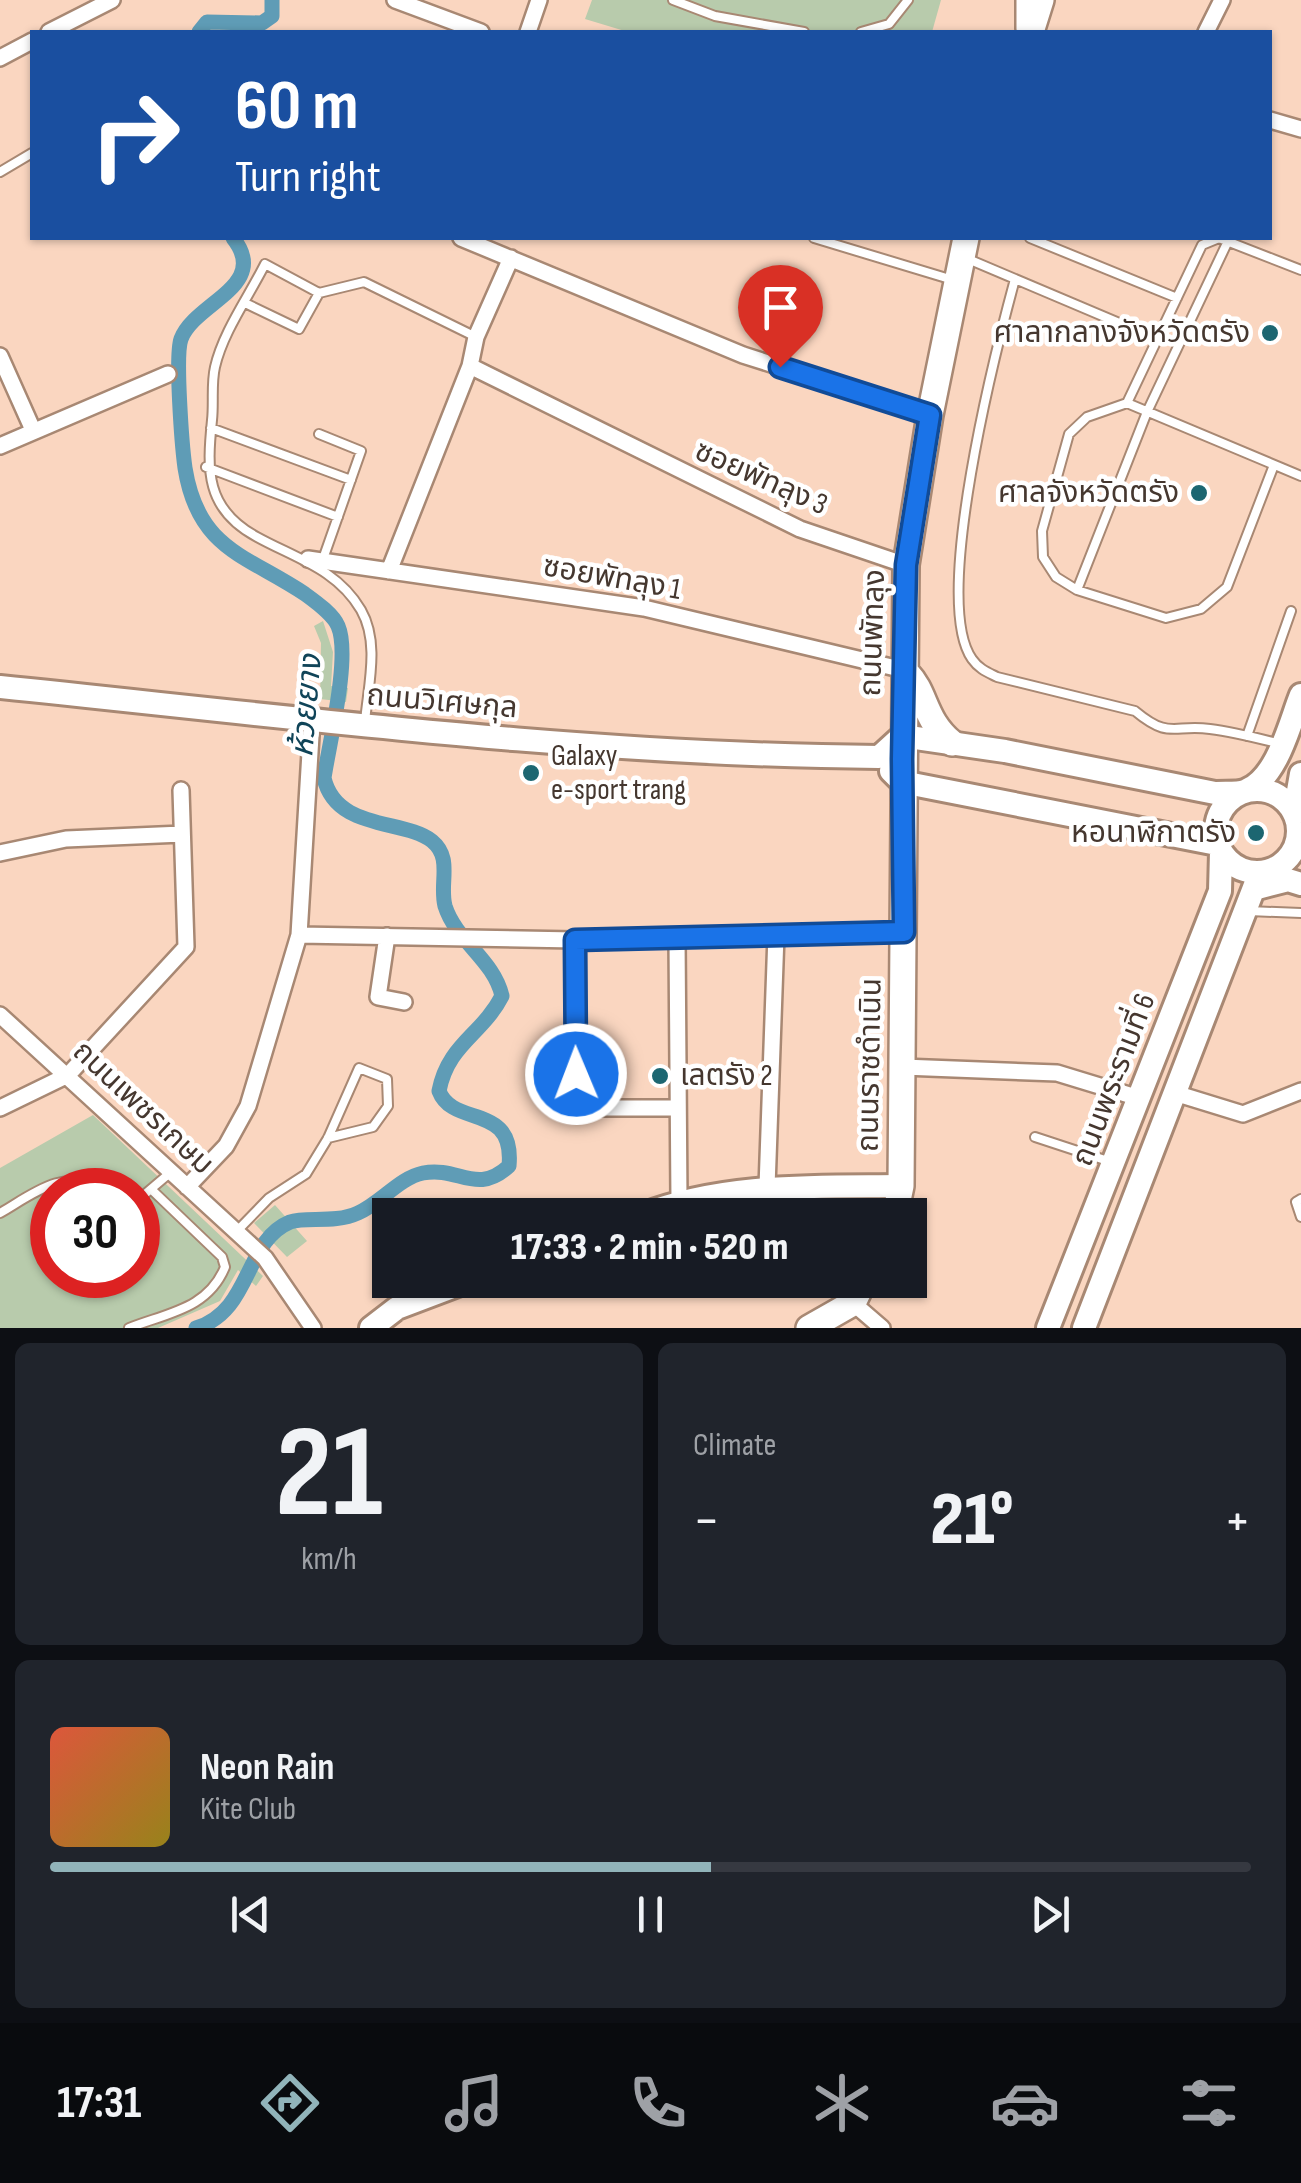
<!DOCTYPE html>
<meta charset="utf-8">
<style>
:root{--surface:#171b24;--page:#20242c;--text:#f1f3f6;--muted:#9ea1a6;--line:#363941;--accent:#91b4ba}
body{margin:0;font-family:"Sofia Sans Condensed","Noto Sans Thai",sans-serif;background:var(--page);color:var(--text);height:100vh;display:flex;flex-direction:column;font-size:38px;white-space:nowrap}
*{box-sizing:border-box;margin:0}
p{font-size:32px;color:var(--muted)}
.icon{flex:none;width:55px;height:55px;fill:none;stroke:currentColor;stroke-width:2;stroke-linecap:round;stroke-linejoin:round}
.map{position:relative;height:1328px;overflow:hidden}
.drawer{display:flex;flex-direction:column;gap:15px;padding:15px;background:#0d0f14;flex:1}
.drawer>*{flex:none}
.guide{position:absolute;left:30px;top:30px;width:1242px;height:210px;border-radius:0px;box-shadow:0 2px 8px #0004;background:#1a4fa0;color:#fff;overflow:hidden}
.speed{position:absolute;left:30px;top:1168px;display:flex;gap:20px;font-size:50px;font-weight:700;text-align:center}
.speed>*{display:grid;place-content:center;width:130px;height:130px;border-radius:50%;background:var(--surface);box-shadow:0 2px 8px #0004;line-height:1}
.speed .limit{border:15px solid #d22;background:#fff;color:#111}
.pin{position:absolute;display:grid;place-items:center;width:85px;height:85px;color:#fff;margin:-102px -42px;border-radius:50% 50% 50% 0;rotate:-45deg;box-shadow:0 0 10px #0007}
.pin .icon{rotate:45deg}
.me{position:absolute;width:110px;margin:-55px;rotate:359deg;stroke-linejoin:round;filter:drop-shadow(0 0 8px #0008)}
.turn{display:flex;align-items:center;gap:35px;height:210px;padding:0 40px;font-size:45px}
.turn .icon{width:130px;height:130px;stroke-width:2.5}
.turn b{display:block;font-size:70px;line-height:85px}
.big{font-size:75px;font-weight:800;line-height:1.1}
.drawer .card{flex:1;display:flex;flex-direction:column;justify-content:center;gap:15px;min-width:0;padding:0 35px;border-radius:15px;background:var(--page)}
.drawer .dial{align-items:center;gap:0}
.dial b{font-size:130px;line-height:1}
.song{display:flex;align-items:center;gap:30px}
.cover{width:120px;height:120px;border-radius:15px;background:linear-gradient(135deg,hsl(10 70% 55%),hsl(50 70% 35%))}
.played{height:10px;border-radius:5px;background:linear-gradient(90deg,var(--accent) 55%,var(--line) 55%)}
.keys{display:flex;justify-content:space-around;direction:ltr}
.heat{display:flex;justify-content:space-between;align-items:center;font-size:55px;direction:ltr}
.drawer .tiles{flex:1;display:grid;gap:15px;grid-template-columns:1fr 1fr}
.card:last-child{grid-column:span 2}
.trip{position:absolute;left:372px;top:1198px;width:555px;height:100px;border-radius:0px;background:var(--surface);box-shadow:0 2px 8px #0004;font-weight:800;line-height:100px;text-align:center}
.tab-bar{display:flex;height:160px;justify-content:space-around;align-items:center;background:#090b0e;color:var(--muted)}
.tab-bar .icon{width:70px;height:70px}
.tab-bar .active{color:var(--accent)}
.tab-bar b{font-size:45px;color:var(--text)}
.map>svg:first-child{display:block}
.green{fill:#b8cbac;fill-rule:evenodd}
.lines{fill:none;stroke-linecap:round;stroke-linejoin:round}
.canal{stroke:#5f9cb6;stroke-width:15}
.lane-casing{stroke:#a88873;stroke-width:12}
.street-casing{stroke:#a88873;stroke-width:20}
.secondary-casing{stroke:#a88873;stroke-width:28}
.primary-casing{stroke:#a88873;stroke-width:30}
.lane{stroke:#fff;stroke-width:8}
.street{stroke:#fff;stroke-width:15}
.secondary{stroke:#fff;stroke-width:22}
.primary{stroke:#fff;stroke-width:25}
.route-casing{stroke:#114b97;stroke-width:25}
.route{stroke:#1a73e8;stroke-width:18}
.poi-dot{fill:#1c6671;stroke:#fff;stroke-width:4}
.labels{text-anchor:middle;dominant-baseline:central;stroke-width:9;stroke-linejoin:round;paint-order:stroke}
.poi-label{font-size:30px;fill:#45372f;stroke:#fff;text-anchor:end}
.street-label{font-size:30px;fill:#45372f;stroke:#fff}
.water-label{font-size:32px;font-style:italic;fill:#104458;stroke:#fff}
</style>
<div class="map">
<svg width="1301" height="1328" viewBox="0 0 1301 1328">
<rect width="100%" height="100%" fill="#fad6c0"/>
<path class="green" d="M592,0H941L932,32H628L585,19Z
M323,621L333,652L331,686L348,688L346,702L320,699L321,643L314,626Z
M93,1115L263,1276L256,1286L238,1270L220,1301L158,1328H0V1168ZM52,1190H138V1275H52Z
M275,1205L307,1241L287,1257L254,1223Z"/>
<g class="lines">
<path class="canal" d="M199,32L207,22L262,23L272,16V0
M196,1328C252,1311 244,1241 290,1222C306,1216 334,1224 358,1213C381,1203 399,1178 423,1173C459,1166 476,1196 509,1166C515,1102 453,1128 439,1091C448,1044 482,1035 502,996C494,960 456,941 445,906C439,883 453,858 432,841C405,819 336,831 324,778C329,744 351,656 338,626C333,614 316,602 305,594C247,555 198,550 185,468C182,446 175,356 181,339C195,302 271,286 233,238"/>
<defs>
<path id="lane" d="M673,0L715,16L804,32
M861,32L889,24L908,0
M0,172L32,153
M814,238L953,280
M1030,238L1177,298
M968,259L1157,339
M1015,279C996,349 931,601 972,659C979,669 987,672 997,677L1135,711C1170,740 1173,724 1210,729C1234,732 1257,738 1281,744
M319,293L364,282L476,337
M245,303L299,329L319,293L265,264C249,296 223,332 215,367C211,384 214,403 212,420C207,470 205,509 257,537C295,558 337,569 361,610C380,643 368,686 365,722
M1127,403L1301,476
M211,428L351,480
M319,434L361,451L323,559
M1274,465L1227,587L1201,609L1166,618L1077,590L1056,577L1043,557L1042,531L1069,434L1087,417L1127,403L1202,245L1219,238L1301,270
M206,467L338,517
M1077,590L1147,412L1228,241
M1247,736L1291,611
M1249,911L1301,913
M1035,1137L1111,1162
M1301,1199L1296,1202L1301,1217
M138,1200L171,1172
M0,1213C27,1198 66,1165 96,1190
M236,1232L269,1198L306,1174L328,1138L359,1068L387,1079L388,1106L373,1127L328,1138
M129,1328C167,1313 208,1309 225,1267L222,1257L152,1190"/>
<path id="street" d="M395,0L481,32
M1024,0V29
M49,32L112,0
M528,32L539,0
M1206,32L1222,0
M0,58L32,41
M1270,120L1301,129
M461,238L743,355L930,415
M0,356L33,430
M470,366L800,529L906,565
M0,446L168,374
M308,559L644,608L904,670
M389,571L470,366L476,337L511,258
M0,853L66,839L182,834
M299,935L575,940L904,932
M387,936L378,997L404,1002
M677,938L679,1201
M575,940L577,1108H677
M0,1015L265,1258L313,1328
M903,1067L1057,1073L1139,1098
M1178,1094L1243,1114L1301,1091
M0,1108L68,1075L186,947L181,790
M187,1187L226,1146L248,1106L299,935L312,719
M767,1187L776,935
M853,1303L882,1328"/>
<path id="secondary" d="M0,687C292,717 585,755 879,757L902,736L1005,751L1215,793C1224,792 1239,794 1247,790C1278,777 1290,722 1301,695
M891,771L902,782L1217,844
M1216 831a41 41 0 1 1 82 0a41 41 0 1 1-82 0Z
M1294,814L1301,774
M1257,888L1288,880L1301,884
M642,1215C725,1183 813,1187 901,1186
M371,1328L397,1308L471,1280
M1048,1328L1220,891L1221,852
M1084,1328L1260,872"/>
<path id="primary" d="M1031,32L1041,0
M907,673C927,694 923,719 952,743
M895,1215L901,1186L906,565L930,415L966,238
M809,1328L853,1303L864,1280"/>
</defs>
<use href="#lane" class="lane-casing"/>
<use href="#street" class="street-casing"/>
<use href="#secondary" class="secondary-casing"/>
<use href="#primary" class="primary-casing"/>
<use href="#lane" class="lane"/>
<use href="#street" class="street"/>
<use href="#secondary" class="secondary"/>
<use href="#primary" class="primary"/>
</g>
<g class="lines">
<defs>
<path id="route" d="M576,1074L575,940L904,932L902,759L906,565L930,415L780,367"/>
</defs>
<use href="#route" class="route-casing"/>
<use href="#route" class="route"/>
</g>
<g class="poi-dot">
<circle cx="1270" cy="333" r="10"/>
<circle cx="1199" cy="493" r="10"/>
<circle cx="531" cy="773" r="10"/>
<circle cx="1256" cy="833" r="10"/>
<circle cx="660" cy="1076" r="10"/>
</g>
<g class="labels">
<g class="poi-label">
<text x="1250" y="333">ศาลากลางจังหวัดตรัง</text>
<text x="1179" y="493">ศาลจังหวัดตรัง</text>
<text x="551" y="756" text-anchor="start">Galaxy<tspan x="551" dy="34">e-sport trang</tspan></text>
<text x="1236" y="833">หอนาฬิกาตรัง</text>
<text x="680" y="1076" text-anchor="start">เลตรัง 2</text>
</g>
<g class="street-label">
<text transform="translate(761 478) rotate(24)">ซอยพัทลุง 3</text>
<text transform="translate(612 578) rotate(10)">ซอยพัทลุง 1</text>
<text transform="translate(873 633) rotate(-88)">ถนนพัทลุง</text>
<text transform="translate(442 702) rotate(5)">ถนนวิเศษกุล</text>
<text transform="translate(870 1065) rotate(-89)">ถนนราชดำเนิน</text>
<text transform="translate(1114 1080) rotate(-69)">ถนนพระรามที่ 6</text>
<text transform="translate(143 1108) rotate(43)">ถนนเพชรเกษม</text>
</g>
<g class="water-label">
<text transform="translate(307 706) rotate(-85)">ห้วยยาง</text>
</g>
</g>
</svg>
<div class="speed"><div class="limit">30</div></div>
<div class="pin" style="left:780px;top:367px;background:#d93025"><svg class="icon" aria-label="arrive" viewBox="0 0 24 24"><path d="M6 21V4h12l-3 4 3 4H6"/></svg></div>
<svg class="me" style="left:576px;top:1074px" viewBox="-20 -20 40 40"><circle r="17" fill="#1a73e8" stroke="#fff" stroke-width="3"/><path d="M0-11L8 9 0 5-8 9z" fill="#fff"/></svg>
<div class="trip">17:33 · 2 min · 520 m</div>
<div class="guide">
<div class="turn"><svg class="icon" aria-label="right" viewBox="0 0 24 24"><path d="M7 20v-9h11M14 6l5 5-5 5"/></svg><div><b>60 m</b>Turn right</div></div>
</div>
</div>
<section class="drawer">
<div class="tiles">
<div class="card dial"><b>21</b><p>km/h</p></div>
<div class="card"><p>Climate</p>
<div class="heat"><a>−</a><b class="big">21°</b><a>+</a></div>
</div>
<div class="card">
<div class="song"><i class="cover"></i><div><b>Neon Rain</b><p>Kite Club</p></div></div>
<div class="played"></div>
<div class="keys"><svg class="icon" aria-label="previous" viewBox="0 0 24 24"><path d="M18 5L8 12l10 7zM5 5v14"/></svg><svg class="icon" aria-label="pause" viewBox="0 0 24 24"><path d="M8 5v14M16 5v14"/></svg><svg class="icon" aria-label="next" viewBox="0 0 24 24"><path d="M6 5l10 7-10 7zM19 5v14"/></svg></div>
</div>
</div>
</section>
<nav class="tab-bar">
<b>17:31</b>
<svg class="icon active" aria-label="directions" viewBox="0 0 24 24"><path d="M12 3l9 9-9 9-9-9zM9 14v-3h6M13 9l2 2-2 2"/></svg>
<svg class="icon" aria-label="music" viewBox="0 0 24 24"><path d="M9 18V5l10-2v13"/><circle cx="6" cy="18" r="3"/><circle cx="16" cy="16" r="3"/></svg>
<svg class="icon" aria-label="phone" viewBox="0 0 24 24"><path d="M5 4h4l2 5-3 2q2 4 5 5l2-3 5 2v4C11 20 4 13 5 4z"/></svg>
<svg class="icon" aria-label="climate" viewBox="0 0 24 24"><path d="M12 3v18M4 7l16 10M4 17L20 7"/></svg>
<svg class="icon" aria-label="car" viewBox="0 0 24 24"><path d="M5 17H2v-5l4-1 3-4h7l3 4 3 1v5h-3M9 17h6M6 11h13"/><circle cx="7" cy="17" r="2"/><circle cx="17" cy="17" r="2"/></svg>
<svg class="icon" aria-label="filters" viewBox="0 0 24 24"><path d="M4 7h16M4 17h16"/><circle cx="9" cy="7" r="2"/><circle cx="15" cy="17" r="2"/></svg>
</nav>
